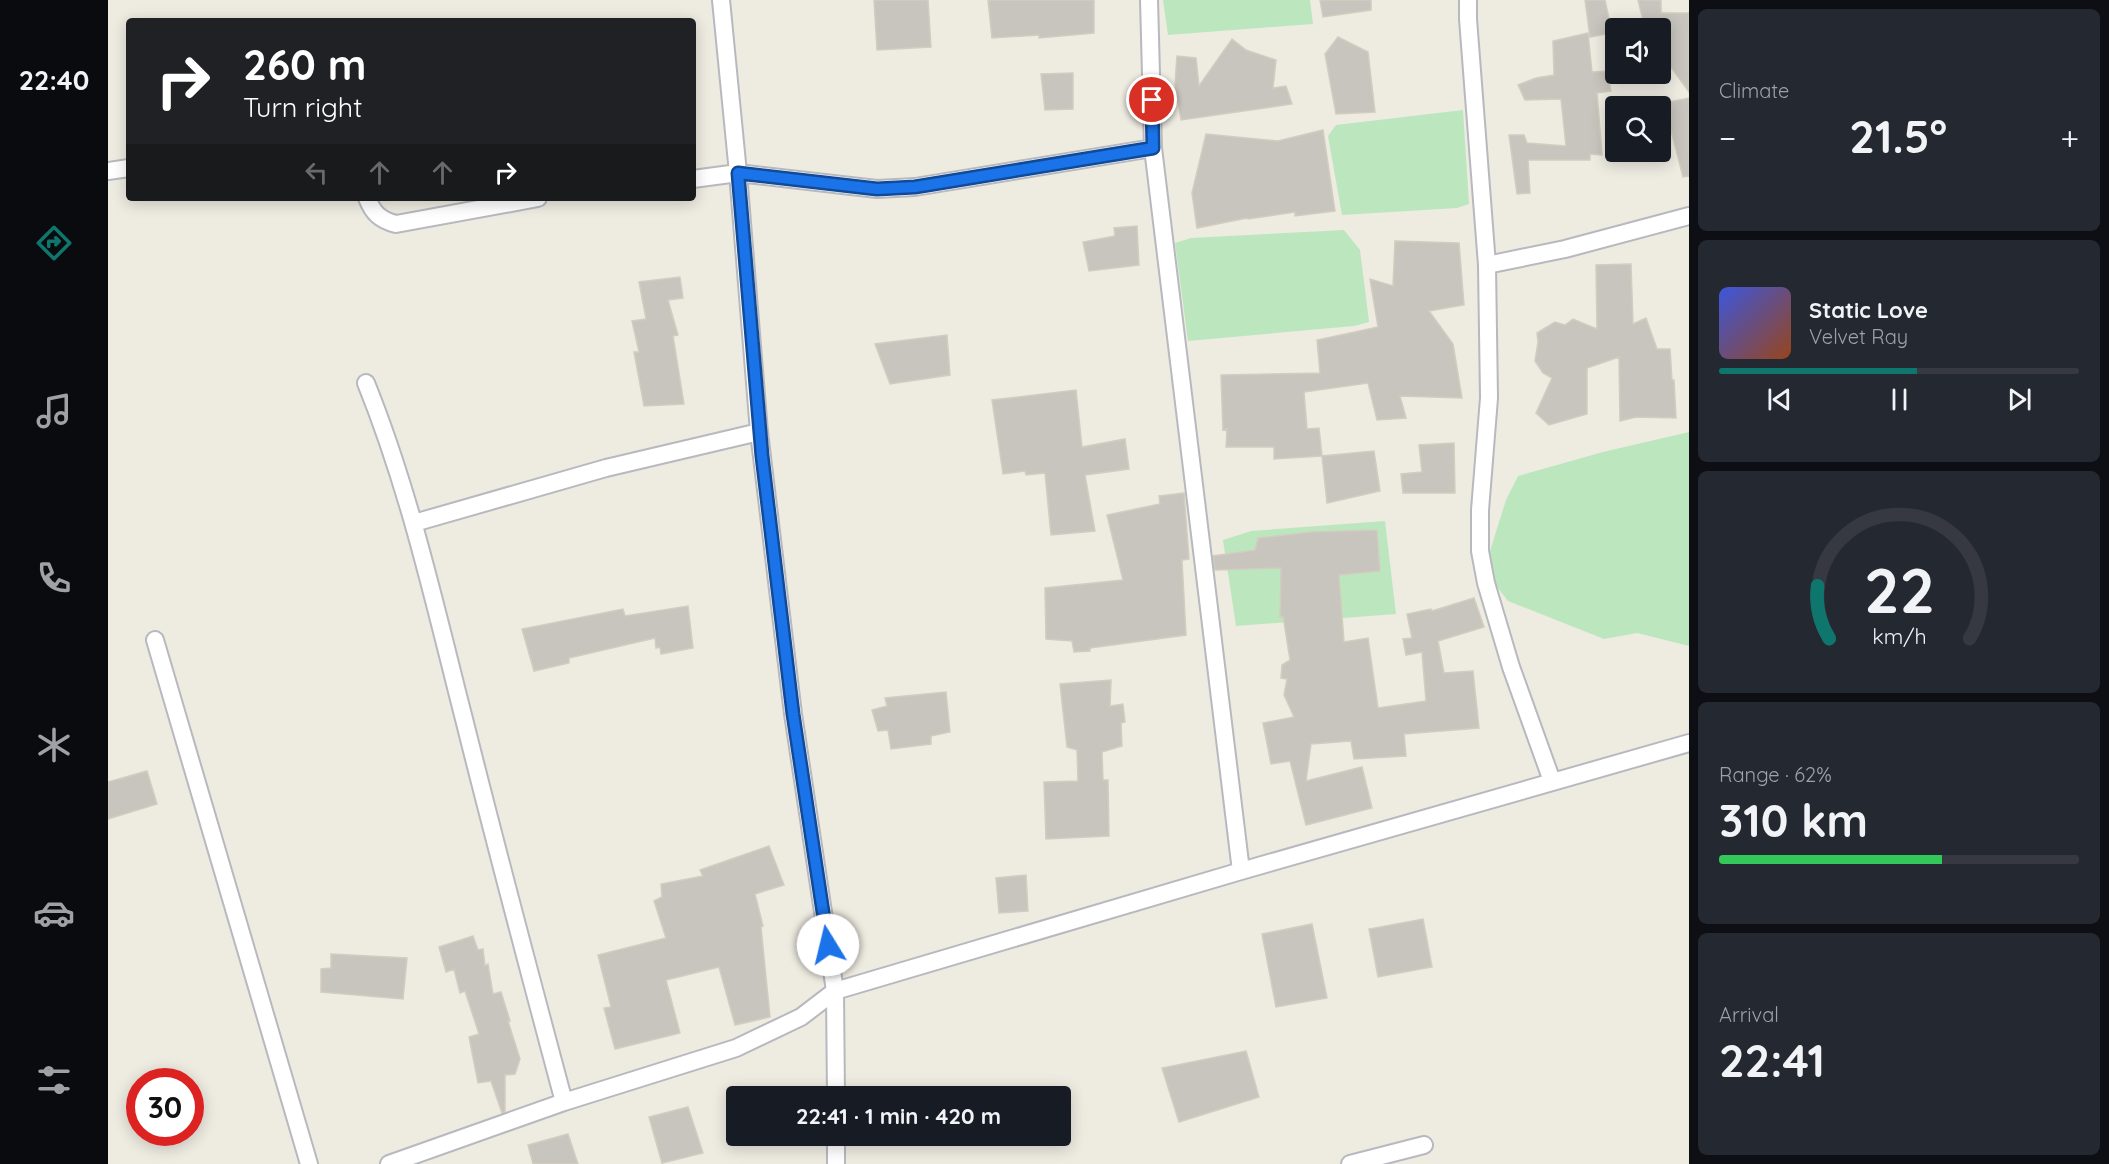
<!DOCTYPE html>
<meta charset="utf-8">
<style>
:root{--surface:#171b24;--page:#242831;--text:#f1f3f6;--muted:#9ea1a6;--line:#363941;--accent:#0f766e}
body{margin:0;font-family:Quicksand,sans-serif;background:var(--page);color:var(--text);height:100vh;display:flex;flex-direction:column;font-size:22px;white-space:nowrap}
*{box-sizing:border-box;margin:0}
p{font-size:20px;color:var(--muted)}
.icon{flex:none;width:33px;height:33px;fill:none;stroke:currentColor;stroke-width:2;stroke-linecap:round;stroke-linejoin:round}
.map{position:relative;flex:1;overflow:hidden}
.sheet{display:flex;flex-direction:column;gap:9px;padding:9px;background:#0d0f14;width:420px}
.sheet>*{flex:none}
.hud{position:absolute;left:18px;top:18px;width:570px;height:183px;border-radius:6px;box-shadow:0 3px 15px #0003;background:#202124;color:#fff;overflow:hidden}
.tools{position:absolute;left:1497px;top:18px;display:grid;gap:12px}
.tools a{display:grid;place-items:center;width:66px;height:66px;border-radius:6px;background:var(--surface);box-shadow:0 3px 15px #0003;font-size:30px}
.speed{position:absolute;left:18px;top:1068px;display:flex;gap:12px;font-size:30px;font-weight:700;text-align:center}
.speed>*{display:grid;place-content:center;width:78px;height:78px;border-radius:50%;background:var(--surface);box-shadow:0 3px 15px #0003;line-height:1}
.speed .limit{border:9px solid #d22;background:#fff;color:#111}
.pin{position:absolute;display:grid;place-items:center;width:51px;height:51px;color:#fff;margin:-26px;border:3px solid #fff;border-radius:50%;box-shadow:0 2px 6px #0007}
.me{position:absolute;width:66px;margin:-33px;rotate:351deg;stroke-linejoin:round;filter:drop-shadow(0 0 4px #0008)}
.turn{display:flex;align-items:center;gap:21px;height:126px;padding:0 18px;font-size:27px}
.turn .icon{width:78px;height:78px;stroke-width:2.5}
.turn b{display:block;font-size:42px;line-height:51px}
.lanes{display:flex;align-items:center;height:57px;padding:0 18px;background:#0003;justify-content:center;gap:30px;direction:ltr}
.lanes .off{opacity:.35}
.big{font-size:45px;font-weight:700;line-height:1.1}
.sheet .tile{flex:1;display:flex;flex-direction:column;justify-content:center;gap:9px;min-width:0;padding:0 21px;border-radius:9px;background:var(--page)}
.sheet .dial{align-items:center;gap:0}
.dial svg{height:156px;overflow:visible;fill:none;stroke:var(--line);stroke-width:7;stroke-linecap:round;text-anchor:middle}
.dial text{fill:var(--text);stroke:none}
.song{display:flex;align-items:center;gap:18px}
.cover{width:72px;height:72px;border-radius:9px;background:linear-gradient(135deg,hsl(230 70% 55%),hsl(20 70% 35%))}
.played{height:6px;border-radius:3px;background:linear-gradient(90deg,var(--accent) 55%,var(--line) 55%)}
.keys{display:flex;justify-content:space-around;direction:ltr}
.heat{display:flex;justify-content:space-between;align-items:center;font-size:33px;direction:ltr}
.charge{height:9px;border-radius:4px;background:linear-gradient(90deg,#34c759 62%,var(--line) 0)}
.trip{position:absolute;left:618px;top:1086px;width:345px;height:60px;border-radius:6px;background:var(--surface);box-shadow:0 3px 15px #0003;font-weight:700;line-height:60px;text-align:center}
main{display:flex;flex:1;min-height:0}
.tab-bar{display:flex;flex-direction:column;width:108px;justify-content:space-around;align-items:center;background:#090b0e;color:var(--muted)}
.tab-bar .icon{width:42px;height:42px}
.tab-bar .current{color:var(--accent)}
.tab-bar b{font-size:27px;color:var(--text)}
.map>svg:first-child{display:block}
.green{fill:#bce7be}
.building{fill:#c8c5be;stroke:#d2cdbf;stroke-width:1.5}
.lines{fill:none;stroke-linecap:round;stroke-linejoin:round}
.street-casing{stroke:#b7b9bf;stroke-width:20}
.street{stroke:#fff;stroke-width:16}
.route-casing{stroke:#114b97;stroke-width:15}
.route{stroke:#1a73e8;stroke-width:10}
</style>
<main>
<nav class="tab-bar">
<b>22:40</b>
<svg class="icon current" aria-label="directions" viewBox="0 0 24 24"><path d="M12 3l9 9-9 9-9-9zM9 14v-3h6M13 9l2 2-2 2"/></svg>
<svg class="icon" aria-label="music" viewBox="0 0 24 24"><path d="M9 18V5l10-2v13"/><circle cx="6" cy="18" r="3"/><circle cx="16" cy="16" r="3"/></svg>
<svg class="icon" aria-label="phone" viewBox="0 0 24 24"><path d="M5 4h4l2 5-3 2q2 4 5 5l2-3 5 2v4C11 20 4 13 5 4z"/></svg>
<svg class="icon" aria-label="climate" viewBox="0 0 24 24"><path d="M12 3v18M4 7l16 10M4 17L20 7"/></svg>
<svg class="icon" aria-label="car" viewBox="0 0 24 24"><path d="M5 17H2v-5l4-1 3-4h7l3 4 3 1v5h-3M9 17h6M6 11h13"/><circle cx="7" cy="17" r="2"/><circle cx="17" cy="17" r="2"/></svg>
<svg class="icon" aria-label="filters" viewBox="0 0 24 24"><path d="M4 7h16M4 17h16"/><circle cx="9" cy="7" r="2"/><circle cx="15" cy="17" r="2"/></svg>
</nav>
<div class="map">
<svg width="1581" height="1164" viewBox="0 0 1581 1164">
<rect width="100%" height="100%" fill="#eeebe1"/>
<path class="green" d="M1055,0H1202L1205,24L1060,35Z
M1355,110L1361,204L1349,208L1234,215L1220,136L1228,125Z
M1236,230L1252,250L1261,322L1246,326L1080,341L1067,243L1083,238Z
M1581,432V646L1529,633L1496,639L1400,601L1376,570L1398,500L1410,476L1495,452Z
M1277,521L1288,614L1128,626L1115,540L1143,531Z"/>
<path class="building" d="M766,0H820L823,47L769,50Z
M880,0H986V33L931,38V35L884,38Z
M1212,0H1263V10L1215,17Z
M1477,0H1497L1504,33L1482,37Z
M1530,0H1553V13H1581V92L1552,52V28H1537Z
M1480,33L1484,72L1499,71L1503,91L1489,93L1494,155L1482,154V160H1420L1422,193L1409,194L1401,135H1416L1419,143L1458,146L1453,99L1417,100L1410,85L1428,78L1446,75L1445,41Z
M1230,37L1260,52L1267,112L1228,114L1217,54Z
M1124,39L1138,50L1168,60L1165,88L1178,86L1184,104L1073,120L1067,84L1069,56L1088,58L1091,86Z
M965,73V109L937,110L933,74Z
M1581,98V176L1575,177L1556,103Z
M1215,130L1227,211L1187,216V212L1140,219L1139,218L1089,228L1084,193L1098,134L1170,141Z
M1029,226L1031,265L981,271L975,242L1007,236L1006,228Z
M1287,241L1351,243L1356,305L1321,311L1345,344L1354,398L1292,396L1298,418L1269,420L1260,383L1196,392L1199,429L1211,428L1214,456L1166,459V447H1118L1119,429L1115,430L1113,375L1212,373L1209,340L1270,327L1262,279L1285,286Z
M1523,264L1525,324L1538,318L1549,349H1562L1564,380H1566L1568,418L1528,417L1512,421L1511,357L1479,368V414L1441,425L1428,413L1444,378L1435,373L1427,361L1430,342L1429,333L1447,322L1457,325L1465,319L1489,329L1488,265Z
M572,277L575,298L560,300L570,335L565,336L576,404L536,406L526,352H531L524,321L538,319L531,282Z
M839,335L842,375L782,384L767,344Z
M968,390L974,447L1017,439L1021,469L977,475L987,531L943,535L937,473L918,475L917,471L895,474L884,400Z
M1346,443L1347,493H1295L1293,474L1314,472L1311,445Z
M1266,451L1272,491L1219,503L1214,456Z
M1076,493L1081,559L1074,560L1078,635L982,648V651L966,652L964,641L938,639L937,588L1015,580L999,515L1052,504L1051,496Z
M1269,530L1272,571L1231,575L1236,642L1260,638L1270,708L1318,701L1314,652L1298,655L1295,639L1304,638L1299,614L1323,609L1324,611L1366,598L1376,627L1330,641L1336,673L1365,671L1371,728L1296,734L1298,756L1246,759L1243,741L1203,744L1198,781L1254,767L1264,808L1198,825L1182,761L1163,764L1155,723L1186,717L1176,695L1179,679L1173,678L1174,665L1182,660L1175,616L1172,617L1173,568L1107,570L1105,556L1147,550L1150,538L1203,532Z
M580,606L585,648L553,654L552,647L548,648L547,638L461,658V663L426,671L414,629L515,609L517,616Z
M1003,680L1002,706L1015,704L1017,722L1013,723L1014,746L994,752L995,780H1000L1001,836L938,839L936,782L970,781L969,750L959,747L952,684Z
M838,692L842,732L823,736V744L783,749L780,730L770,731L764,710L779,706L777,698Z
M39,771L49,804L0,819V782Z
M661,846L676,885L647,894L655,926L653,927L662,1017L627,1025L611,967L558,980L572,1033L507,1049L496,1008L503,1007L490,955L558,938L546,901L554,897L553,884L595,876L592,870Z
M918,875L920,911L891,913L888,878Z
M1315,919L1324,967L1270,977L1261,929Z
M1204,924L1219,998L1168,1007L1154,934Z
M365,936L370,950L375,949L377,966L380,964L385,994L393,992L402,1021H400L412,1059L407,1074L397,1075V1112L394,1113L383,1081L370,1083L361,1037L371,1034L357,991L352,993L346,969L338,972L331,947Z
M223,954L299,958L295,999L213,992V969L223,968Z
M1138,1051L1151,1097L1071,1122L1054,1068Z
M580,1107L595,1153L554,1163L541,1117Z
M460,1134L470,1164H425L420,1145Z"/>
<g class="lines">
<defs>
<path id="street" d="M613,0L630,173L651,432L685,714L727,991L1133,871L1581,743
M1360,0V19L1379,265L1381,398L1372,510V551L1378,583L1403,667L1444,781
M1045,148L1133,871
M0,171L21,168
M585,179L630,173L769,189L807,187L1045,148L1041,0
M259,198C265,213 272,220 288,224L430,198
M1379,265L1457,249L1581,216
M258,383C302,492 327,606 356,719C388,847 422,975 456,1102
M306,523L498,468L651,432
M47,640L201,1164
M728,1136V1164
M281,1164L456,1102L628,1048L693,1017L727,991L728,1096
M1242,1164L1316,1145"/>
</defs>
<use href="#street" class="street-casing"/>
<use href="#street" class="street"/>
</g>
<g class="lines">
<defs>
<path id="route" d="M720,945L685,714L654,456L630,173L769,189L807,187L1045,148L1044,100"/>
</defs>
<use href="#route" class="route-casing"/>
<use href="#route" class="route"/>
</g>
</svg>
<div class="tools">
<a><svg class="icon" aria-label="sound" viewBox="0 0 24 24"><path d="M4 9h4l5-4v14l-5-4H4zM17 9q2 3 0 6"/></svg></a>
<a><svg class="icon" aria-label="search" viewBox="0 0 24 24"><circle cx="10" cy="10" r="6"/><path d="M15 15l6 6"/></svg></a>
</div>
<div class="speed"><div class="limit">30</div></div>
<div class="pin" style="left:1044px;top:100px;background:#d93025"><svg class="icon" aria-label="arrive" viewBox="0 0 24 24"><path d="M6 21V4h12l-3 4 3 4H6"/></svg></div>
<svg class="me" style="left:720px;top:945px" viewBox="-20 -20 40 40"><circle r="19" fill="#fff"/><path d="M0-13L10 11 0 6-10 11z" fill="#1a73e8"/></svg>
<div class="trip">22:41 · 1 min · 420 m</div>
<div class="hud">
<div class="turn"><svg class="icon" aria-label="right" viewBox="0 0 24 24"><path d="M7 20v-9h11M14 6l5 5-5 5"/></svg><div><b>260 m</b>Turn right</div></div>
<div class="lanes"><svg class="icon off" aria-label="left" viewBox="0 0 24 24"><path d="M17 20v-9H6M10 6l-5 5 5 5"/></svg><svg class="icon off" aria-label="ahead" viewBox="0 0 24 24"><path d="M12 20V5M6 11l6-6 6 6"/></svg><svg class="icon off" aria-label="ahead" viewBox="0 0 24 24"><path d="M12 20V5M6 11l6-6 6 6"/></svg><svg class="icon" aria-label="right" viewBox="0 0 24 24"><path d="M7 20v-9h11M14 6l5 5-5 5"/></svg></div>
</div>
</div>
<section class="sheet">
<div class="tile"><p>Climate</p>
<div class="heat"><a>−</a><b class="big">21.5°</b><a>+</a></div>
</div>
<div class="tile">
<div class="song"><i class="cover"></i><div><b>Static Love</b><p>Velvet Ray</p></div></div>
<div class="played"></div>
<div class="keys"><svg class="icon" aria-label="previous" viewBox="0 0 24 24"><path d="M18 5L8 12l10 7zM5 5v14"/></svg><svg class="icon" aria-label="pause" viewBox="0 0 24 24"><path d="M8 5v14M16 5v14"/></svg><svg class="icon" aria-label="next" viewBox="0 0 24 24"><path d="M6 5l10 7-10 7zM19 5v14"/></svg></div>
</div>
<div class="tile dial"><svg viewBox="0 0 100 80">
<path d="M14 69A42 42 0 1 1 86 69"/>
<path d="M14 69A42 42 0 0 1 8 42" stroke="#0f766e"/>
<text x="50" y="56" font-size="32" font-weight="700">22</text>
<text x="50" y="72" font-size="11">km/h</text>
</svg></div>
<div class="tile"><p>Range · 62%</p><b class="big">310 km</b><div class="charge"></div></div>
<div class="tile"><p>Arrival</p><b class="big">22:41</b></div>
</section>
</main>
